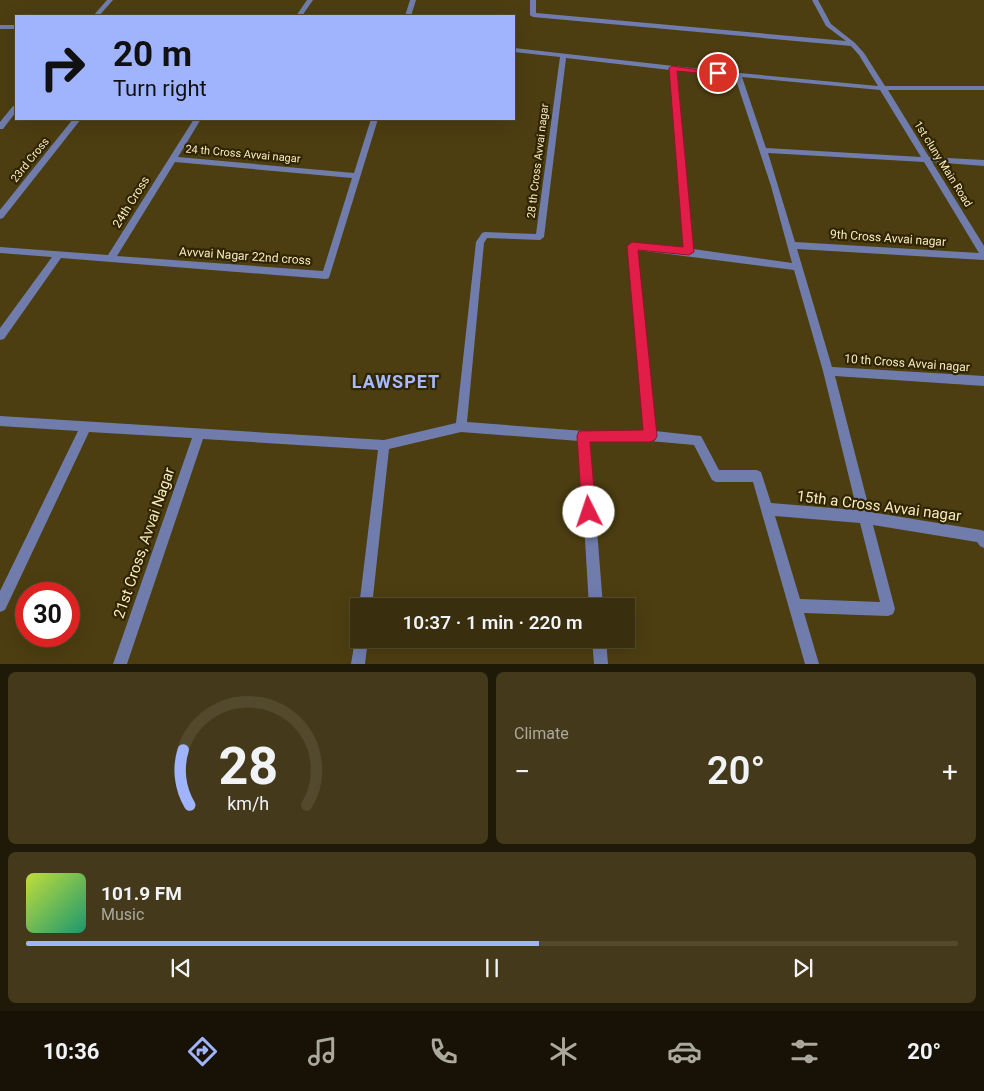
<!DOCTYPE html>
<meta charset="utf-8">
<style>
:root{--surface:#392e0d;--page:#443a1b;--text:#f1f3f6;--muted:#aba89d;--line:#534a2e;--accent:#a0b3fd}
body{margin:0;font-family:Roboto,sans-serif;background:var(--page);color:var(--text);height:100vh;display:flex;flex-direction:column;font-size:19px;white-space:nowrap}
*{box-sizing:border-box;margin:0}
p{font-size:16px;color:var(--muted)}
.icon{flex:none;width:28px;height:28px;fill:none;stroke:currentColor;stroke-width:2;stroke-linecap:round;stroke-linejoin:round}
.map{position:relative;height:664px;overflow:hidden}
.side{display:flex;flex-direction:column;gap:8px;padding:8px;background:#1f1907;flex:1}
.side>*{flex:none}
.top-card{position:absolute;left:15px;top:15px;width:500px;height:105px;border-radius:0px;box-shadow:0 5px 20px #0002,0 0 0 1px var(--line);background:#a0b3fd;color:#111;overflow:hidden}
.speed{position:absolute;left:15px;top:582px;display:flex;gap:10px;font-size:25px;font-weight:700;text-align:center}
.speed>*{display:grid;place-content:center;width:65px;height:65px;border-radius:50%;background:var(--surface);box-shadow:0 5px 20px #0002,0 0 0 1px var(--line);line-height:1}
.speed .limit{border:8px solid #d22;background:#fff;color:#111}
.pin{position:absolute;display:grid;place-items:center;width:42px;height:42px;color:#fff;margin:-21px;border:2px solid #fff;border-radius:50%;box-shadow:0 1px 5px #0007}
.me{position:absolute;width:55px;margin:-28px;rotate:356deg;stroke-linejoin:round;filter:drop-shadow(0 0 4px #0008)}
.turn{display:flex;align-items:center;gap:18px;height:105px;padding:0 15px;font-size:22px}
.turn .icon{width:65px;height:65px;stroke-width:2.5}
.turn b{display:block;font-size:35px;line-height:42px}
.big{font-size:38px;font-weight:600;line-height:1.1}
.side .tile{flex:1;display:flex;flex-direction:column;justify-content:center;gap:8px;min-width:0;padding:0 18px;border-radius:8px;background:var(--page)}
.side .dial{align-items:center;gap:0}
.dial svg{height:130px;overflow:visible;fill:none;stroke:var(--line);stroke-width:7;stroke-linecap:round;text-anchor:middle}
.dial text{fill:var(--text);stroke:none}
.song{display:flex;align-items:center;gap:15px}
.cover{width:60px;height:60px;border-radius:8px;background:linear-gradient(135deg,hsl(70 70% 55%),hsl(160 70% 35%))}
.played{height:5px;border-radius:2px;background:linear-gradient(90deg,var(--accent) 55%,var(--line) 55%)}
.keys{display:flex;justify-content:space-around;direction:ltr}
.heat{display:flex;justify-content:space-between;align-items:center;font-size:28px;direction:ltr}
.side .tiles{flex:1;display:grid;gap:8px;grid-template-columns:1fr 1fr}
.tile:last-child{grid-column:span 2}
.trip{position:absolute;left:350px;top:598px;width:285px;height:50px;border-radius:0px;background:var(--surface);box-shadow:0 5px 20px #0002,0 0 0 1px var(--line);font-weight:600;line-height:50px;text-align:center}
.menu{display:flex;height:80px;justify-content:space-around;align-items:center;background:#171205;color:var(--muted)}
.menu .icon{width:35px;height:35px}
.menu .selected{color:var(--accent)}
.menu b{font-size:22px;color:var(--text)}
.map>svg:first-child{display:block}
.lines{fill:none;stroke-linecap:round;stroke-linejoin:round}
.street{fill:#707dac;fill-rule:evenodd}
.route{fill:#e11d48;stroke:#92132f}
.labels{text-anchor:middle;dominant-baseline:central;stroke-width:4.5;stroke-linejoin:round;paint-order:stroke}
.far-street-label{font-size:11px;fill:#f8ebc3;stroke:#302501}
.street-label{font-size:12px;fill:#f8ebc3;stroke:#302501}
.near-street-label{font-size:15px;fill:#f8ebc3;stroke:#302501}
.district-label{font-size:18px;font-weight:bold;letter-spacing:1px;fill:#a8baff;stroke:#302501}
</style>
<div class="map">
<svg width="984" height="664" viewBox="0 0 984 664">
<rect width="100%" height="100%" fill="#4c3e11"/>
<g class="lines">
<path class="street" d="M107,0H113L99,16H93Z
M307,0H313L302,16H296Z
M410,0H416L411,16H405Z
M530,0H536V13L846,41L826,26L812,0H818L831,24L855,43L864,53L885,86H984V90H888L929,157L984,160V166L932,162L984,246V260L797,249L832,367L984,376V386L835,376L870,512L981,530L984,531V548L980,546L977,542L873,525L895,609L893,614L888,616L804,613L819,664H805L753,482H716L712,480L694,445L650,441H590L603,606H589L579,441L461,432L389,449L372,606L359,607L378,450L203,439L127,664H113L192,438L89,432L5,610L0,612V591L78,431L0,426V416L384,440L456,423L476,242L482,233L485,232L536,234L560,57L514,52V48L718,71L878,86L859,55L851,46L533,17L530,15ZM566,58L670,70L684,248L632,243L628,246L644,431H584L467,422L484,243L487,238L540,240L544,237ZM677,70L735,77L771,186L792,263L693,249ZM742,77L880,90L921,157L766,148ZM768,153L924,162L979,253L795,242ZM637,250L794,270L823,371L857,510L771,503L761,472L757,470H719L701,436L655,431ZM775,516L860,523L880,602L800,599Z
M0,25H16V29H0Z
M13,106H16V112L3,129H0V122Z
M73,119H81L3,218L0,219V210Z
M194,119H201L178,157L354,173L371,119H378L329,278L326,279L61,258L4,339L0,340V328L52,257L0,253V247L108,255ZM175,162L352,178L323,271L117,256Z
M359,633V639H368L365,664H351L356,634Z
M592,639H606L608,664H594Z"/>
</g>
<path class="route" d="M672,66L721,73L718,75L677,71L694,252L689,255L638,250L657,436L655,440L650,442H590L596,512L594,516L589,518L584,516L582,512L577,436L579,431L643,430L627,246L632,242L683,247L669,68Z"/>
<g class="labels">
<g class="far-street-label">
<text transform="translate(243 154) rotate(5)">24 th Cross Avvai nagar</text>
<text transform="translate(30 160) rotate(-51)">23rd Cross</text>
<text transform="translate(538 161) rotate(-83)">28 th Cross Avvai nagar</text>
<text transform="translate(943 164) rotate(58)">1st cluny Main Road</text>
</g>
<g class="street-label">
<text transform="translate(131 202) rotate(-58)">24th Cross</text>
<text transform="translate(888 238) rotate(4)">9th Cross Avvai nagar</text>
<text transform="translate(245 256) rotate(4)">Avvvai Nagar 22nd cross</text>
<text transform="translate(907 363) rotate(4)">10 th Cross Avvai nagar</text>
</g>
<g class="near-street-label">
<text transform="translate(879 506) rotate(7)">15th a Cross Avvai nagar</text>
<text transform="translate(144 543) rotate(-71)">21st Cross, Avvai Nagar</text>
</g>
<g class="district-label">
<text x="396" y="381">LAWSPET</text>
</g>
</g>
</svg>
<div class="speed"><div class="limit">30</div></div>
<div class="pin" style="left:718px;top:73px;background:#d93025"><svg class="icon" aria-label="arrive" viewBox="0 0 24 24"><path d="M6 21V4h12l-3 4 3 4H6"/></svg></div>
<svg class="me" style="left:589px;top:512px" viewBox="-20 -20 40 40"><circle r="19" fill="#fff"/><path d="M0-13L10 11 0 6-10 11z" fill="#e11d48"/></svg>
<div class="trip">10:37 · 1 min · 220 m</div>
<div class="top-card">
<div class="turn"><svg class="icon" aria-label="right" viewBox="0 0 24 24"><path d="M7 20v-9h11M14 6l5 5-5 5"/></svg><div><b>20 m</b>Turn right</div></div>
</div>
</div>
<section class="side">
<div class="tiles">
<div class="tile dial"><svg viewBox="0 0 100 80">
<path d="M14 69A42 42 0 1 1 86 69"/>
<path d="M14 69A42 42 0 0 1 10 35" stroke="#a0b3fd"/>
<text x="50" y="56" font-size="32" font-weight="700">28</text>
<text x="50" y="72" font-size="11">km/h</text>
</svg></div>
<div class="tile"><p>Climate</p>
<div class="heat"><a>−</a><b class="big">20°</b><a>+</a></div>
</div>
<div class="tile">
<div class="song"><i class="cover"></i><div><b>101.9 FM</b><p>Music</p></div></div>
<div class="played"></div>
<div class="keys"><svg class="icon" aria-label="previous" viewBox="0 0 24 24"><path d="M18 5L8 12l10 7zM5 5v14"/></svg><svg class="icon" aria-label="pause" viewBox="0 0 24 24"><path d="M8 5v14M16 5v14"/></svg><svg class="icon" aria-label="next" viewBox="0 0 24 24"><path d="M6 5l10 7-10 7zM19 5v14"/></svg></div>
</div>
</div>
</section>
<nav class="menu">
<b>10:36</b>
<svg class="icon selected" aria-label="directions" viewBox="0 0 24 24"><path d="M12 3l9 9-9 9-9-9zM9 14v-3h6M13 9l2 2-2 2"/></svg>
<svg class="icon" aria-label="music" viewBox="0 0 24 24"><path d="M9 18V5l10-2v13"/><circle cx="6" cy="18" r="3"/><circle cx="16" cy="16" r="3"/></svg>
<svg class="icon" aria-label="phone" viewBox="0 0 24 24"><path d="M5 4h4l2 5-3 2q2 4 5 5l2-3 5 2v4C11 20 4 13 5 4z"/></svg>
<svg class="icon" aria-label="climate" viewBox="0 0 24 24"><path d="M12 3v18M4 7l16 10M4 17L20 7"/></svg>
<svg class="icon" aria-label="car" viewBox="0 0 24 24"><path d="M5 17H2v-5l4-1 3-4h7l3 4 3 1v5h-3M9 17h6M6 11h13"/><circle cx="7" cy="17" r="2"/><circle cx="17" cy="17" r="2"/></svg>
<svg class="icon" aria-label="filters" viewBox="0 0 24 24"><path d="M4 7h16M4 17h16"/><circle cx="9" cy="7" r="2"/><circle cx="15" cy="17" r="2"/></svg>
<b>20°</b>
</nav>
